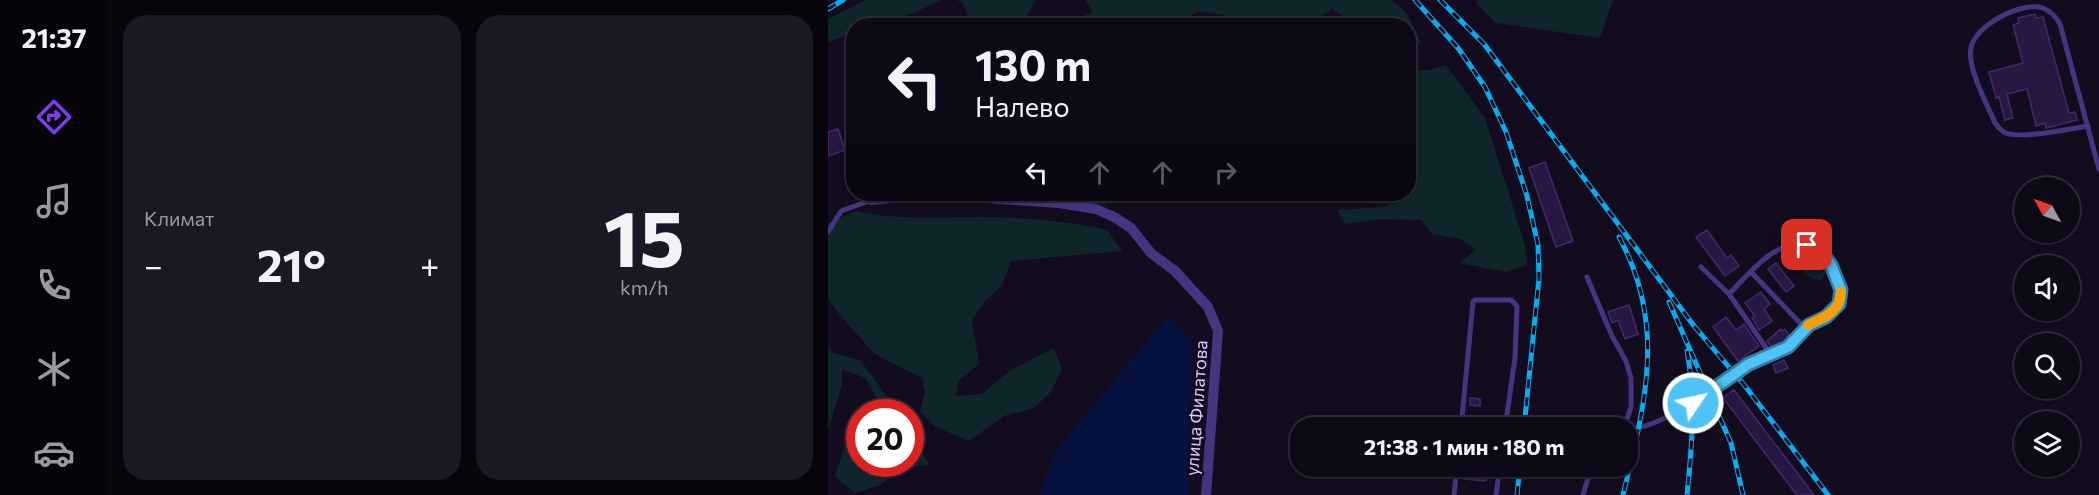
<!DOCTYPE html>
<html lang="ru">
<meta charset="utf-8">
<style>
:root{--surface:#0e0917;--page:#1c1724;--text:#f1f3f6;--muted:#9b9aa1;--line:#2e2a36;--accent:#7c3aed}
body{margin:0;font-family:Commissioner,sans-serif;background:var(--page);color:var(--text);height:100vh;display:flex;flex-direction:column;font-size:22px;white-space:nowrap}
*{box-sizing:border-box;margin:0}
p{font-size:20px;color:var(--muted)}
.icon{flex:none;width:33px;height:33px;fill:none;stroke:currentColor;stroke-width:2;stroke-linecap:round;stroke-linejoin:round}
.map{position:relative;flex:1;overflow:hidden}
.sheet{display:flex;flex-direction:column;gap:15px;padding:15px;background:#08050d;width:720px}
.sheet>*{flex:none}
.banner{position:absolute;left:18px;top:18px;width:570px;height:183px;border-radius:24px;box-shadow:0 2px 4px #0004,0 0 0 2px var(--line);background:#0e0917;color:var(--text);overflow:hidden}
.needle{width:39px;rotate:310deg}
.tools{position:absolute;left:1186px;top:177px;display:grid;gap:12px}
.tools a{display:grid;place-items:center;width:66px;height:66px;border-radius:50%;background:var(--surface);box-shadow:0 2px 4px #0004,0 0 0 2px var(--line);font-size:30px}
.speed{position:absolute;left:18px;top:399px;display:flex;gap:12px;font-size:30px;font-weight:700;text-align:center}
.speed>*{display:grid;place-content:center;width:78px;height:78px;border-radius:50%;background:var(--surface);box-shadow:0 2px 4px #0004,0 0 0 2px var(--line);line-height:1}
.speed .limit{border:9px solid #d22;background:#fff;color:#111}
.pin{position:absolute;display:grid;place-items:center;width:51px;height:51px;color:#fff;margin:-26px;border-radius:12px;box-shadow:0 3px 9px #0006}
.me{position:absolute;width:66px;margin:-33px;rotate:56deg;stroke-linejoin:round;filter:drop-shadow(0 0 4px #0008)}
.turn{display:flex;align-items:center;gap:21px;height:126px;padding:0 30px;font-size:27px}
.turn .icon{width:78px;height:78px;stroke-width:2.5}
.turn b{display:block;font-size:42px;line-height:51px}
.lanes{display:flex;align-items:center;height:57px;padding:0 30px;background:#0003;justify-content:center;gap:30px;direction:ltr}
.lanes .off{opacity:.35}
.big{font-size:45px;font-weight:700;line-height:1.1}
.sheet .card{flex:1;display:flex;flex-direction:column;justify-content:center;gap:9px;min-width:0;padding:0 21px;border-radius:24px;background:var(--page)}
.sheet .dial{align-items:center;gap:0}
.dial b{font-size:78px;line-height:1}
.heat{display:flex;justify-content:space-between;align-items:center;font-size:33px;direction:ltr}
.sheet .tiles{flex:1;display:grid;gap:15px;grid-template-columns:repeat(2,1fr)}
.trip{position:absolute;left:462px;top:417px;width:348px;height:60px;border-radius:24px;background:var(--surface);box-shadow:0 2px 4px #0004,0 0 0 2px var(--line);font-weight:700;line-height:60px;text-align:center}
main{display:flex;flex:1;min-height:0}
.tabs{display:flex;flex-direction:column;width:108px;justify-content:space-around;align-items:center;background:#060409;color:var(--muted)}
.tabs .icon{width:42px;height:42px}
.tabs .selected{color:var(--accent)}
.tabs b{font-size:27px;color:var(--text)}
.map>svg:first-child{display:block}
.green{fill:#0e262a}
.water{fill:#07113d}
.building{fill:#271741;stroke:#43286e;stroke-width:1.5}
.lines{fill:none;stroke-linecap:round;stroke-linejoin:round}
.service{stroke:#453580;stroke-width:5}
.minor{stroke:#453580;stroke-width:10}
.rail-casing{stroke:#00b0f5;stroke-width:5}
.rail{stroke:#130c1f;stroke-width:3;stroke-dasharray:9;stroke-linecap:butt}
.route-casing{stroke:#337fa1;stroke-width:15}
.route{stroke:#4fc3f7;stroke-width:10}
.slow{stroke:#f59e0b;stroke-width:10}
.labels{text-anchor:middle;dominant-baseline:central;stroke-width:5;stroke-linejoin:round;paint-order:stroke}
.street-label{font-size:18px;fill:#dacaff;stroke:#130c1f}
</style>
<main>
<nav class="tabs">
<b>21:37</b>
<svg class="icon selected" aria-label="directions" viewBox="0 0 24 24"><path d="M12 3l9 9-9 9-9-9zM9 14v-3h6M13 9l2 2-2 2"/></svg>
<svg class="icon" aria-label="music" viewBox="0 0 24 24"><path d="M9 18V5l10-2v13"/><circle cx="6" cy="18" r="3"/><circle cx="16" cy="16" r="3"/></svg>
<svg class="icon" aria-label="phone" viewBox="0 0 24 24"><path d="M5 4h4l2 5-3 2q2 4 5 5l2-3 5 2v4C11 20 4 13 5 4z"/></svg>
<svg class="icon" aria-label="climate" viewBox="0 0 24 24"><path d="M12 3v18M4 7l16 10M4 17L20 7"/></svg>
<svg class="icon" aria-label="car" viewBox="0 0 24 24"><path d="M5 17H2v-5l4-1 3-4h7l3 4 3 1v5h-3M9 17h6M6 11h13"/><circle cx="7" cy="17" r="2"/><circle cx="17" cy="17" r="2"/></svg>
</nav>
<section class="sheet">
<div class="tiles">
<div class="card"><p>Климат</p>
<div class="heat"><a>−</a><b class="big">21°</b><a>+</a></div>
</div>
<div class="card dial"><b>15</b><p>km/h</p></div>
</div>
</section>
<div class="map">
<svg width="1271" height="495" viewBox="0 0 1271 495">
<rect width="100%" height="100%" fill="#130c1f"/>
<path class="green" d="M38,0H114L83,14L48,25L26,26L25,33L0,42V19Z
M128,0H208L195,22L187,25L144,26L134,2Z
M258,0H563L578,12L594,45L581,41L580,26L528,25L504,9L489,20L494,25H421L396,15L371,11L347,25H238L264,12Z
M649,0H785L772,38L668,23L649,4Z
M618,65L657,118L697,245L699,265L679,272L631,263L648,250L632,239L604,234L593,220L552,219L517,224L509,210L556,207L574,198L573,194H580L581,71L601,70Z
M201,194H284L277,205Z
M27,211C65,220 106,217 146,217C193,217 234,220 279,230L294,251L183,261L174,285L157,301L144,320L151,364L131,381L128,396L154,394L181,371L226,348L234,369L223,392L206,408L176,416L141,441L106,426L92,411L97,392L94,378L47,354L15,319L0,299V224Z
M985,257L994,263L998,272L994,280L985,279L974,272V265Z
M0,345L5,353L32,360L70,412H46L51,403L37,378L14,369V385L0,431Z
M31,431L32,464H82L83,432L101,465L76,468L50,486L27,493L7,476L17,445Z"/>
<path class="water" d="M343,316L364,340L361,495H212L219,473L231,446L326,332Z"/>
<path class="building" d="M1207,14L1208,18L1215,17L1241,113L1247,112L1249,120L1218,128L1217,123L1208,126L1199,89L1179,94L1185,118L1177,120L1171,97L1168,98L1161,72L1195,63L1185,25L1191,23L1190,18Z
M112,17L115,26H93V25Z
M10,129L17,150L0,156V132Z
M717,162L745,241L728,247L701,168Z
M879,230L899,258L903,255L911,266L897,276L868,237Z
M948,263L966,286L958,292L940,269Z
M933,292L942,304L936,309L944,321L931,330L924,318L927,316L917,303Z
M801,305L810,334L797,339L790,320L784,323L780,312Z
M898,317L908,330L916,324L931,346L910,361L885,327Z
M953,329L954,331L957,329L961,335L958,337L959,339L945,349L939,341Z
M956,360L960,368L948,373L945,365Z
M906,390L986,495H969L895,398Z
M642,398L652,399V406L642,405Z
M637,471L658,473V481L636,479Z"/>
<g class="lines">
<path class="service" d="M1260,126C1241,129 1195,139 1178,133C1173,131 1170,127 1167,123C1159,104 1139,68 1143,48C1147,25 1194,1 1215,8C1223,11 1228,17 1232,24L1271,169
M0,232L13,211L44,200
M873,267L901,294
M923,272L977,328
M759,277L784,336L798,361L803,378V407L796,428
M633,428L645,302L647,300H683L689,306L687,358L677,428
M800,428C832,431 887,385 915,368C929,358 946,356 960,347C970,341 973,330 982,324C993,318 1005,316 1011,303C1017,292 1009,279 1005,268C1001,260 995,253 986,249C953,231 922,273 901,294L943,355
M626,495L629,466
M668,495L672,466
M755,495L761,475L766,466"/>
<path class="minor" d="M44,200L103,194L231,203L268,209L286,217L303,228L323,253L347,271L380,307L390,331L378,495"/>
<defs>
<path id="rail" d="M587,0L630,48L657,87L678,132L699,196L710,245L711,278L696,428
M612,0L656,44L866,326L917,386L1000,495
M0,9L15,0
M791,237C839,325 817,404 795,495
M841,302L903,443L915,495
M859,351C868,400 864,446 859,495
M689,495L692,466"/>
</defs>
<use href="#rail" class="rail-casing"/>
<use href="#rail" class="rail"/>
</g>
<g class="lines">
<defs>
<path id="route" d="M865,403L921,364L960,347L981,325L998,317L1011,304L1013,290L1003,265L996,255L979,245"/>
</defs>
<use href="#route" class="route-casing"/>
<use href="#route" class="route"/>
<path class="slow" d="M980,325C996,317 1012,313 1013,292"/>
</g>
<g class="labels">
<g class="street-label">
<text transform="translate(368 408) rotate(-86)">улица Филатова</text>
</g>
</g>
</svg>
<div class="tools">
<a><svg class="needle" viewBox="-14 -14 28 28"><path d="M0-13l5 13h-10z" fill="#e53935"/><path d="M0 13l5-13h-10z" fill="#9b9aa1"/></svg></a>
<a><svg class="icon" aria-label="sound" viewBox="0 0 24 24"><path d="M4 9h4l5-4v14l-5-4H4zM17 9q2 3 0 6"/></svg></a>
<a><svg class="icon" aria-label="search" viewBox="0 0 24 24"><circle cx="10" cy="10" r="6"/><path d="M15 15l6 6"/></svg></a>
<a><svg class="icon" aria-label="layers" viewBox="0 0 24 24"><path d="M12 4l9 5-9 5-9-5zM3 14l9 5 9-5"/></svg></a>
</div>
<div class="speed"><div class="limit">20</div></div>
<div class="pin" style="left:979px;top:245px;background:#d93025"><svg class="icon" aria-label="arrive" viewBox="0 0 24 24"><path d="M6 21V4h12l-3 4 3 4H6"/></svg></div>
<svg class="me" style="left:865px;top:403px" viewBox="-20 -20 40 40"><circle r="17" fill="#4fc3f7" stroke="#fff" stroke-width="3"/><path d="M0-11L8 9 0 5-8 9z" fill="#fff"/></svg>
<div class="trip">21:38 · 1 мин · 180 m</div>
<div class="banner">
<div class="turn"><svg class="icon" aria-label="left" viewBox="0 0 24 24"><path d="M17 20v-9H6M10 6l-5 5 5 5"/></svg><div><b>130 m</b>Налево</div></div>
<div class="lanes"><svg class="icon" aria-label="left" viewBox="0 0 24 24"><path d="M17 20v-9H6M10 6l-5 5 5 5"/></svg><svg class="icon off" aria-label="ahead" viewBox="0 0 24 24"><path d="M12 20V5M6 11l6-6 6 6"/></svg><svg class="icon off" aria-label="ahead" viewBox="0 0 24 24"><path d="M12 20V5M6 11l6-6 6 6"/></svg><svg class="icon off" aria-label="right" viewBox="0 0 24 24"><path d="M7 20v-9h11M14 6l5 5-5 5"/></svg></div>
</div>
</div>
</main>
